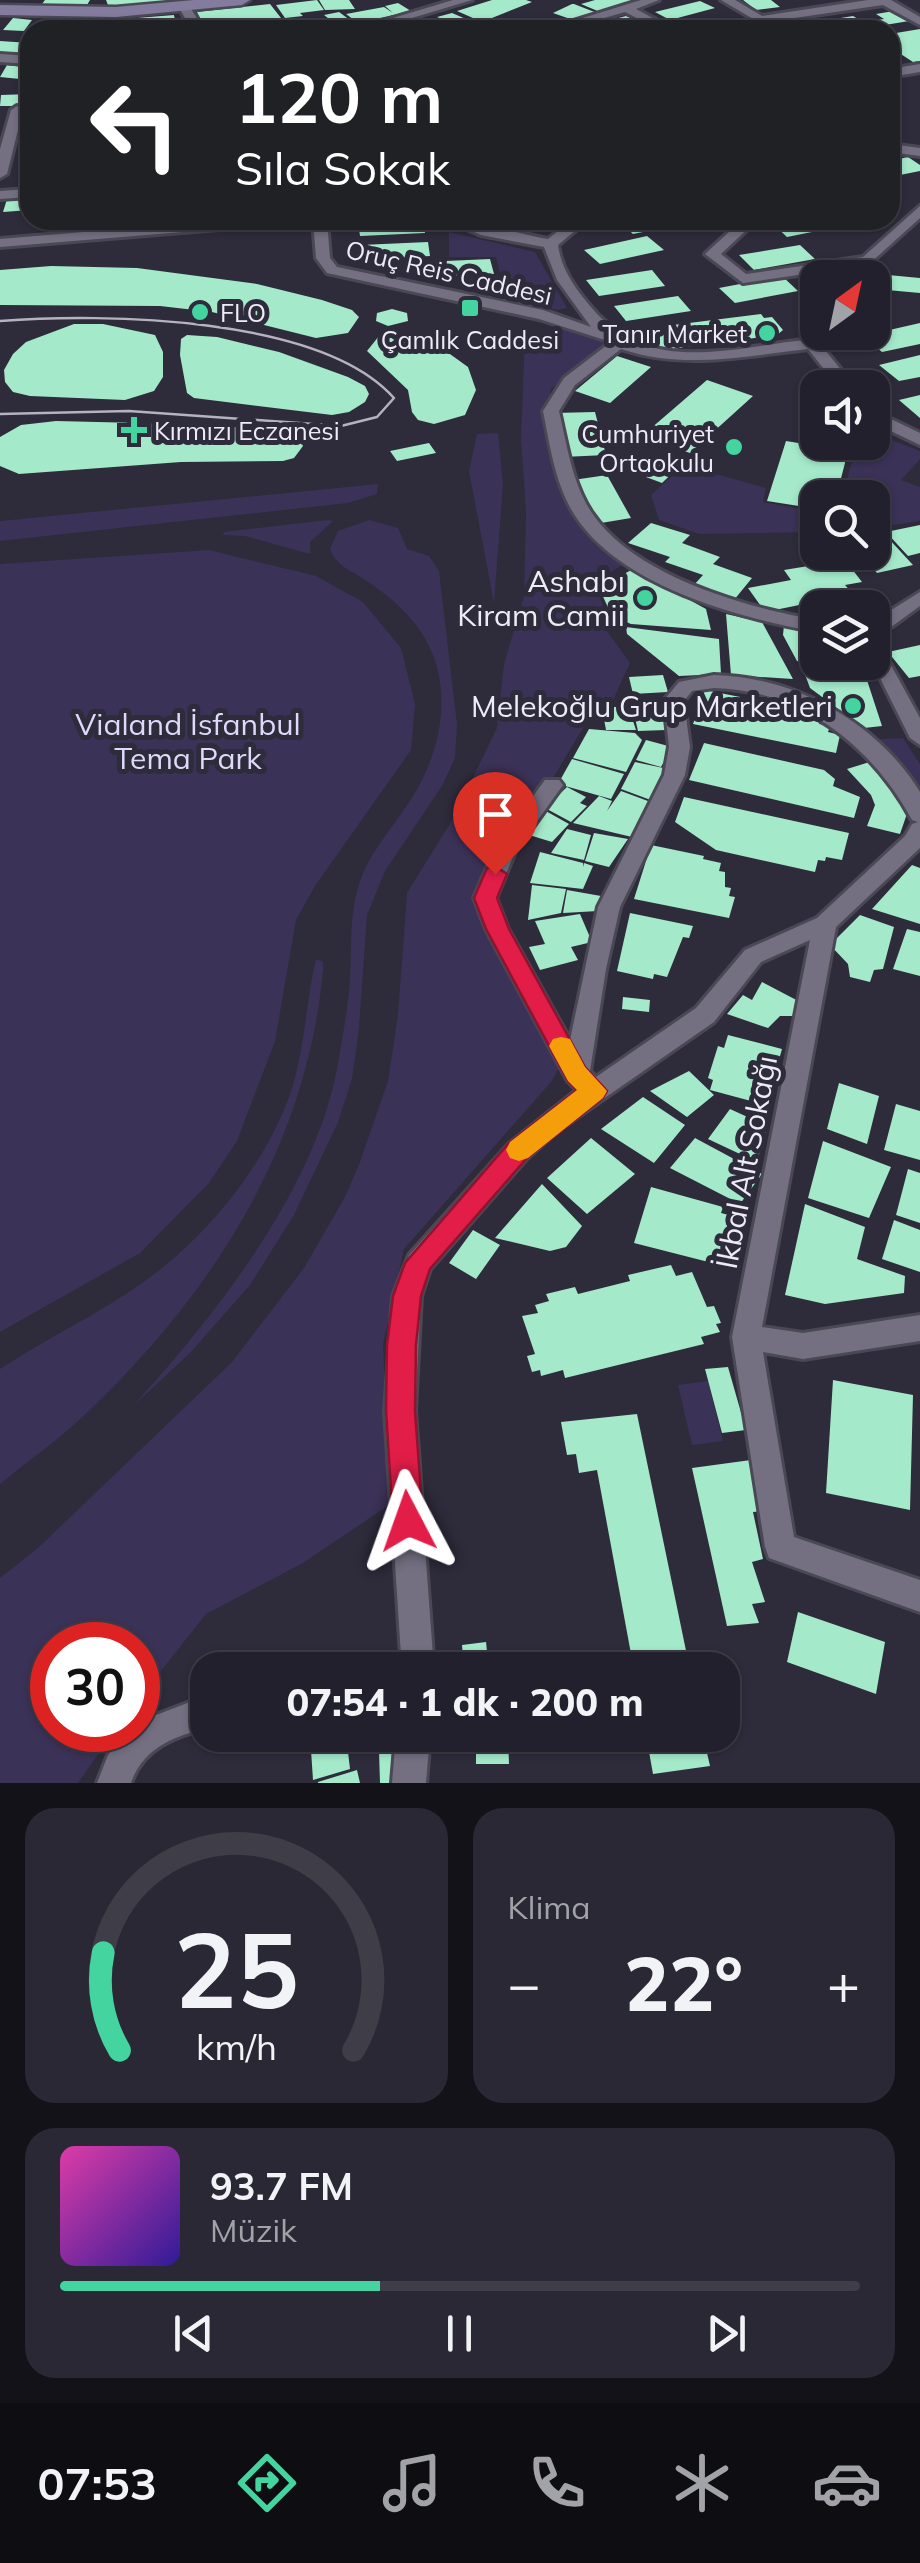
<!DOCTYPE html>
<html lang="tr">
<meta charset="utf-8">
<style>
:root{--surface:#22202c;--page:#2a2834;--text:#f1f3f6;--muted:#a2a3a9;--line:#3f3e48;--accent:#44d4a0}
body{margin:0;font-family:Mulish,sans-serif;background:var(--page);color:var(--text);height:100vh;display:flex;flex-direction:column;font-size:38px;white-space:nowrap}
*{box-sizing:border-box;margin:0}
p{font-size:32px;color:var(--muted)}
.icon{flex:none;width:55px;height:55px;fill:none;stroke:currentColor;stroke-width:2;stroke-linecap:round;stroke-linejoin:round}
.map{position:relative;height:1783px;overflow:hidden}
.drawer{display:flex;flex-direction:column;gap:25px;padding:25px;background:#131218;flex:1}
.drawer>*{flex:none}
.banner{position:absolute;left:20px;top:20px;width:880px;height:210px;border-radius:30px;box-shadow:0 2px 8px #0004,0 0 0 2px var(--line);background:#202124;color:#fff;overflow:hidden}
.needle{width:65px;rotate:33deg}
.tools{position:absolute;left:800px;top:260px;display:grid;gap:20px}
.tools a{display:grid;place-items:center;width:90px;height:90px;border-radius:20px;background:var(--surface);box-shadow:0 2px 8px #0004,0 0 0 2px var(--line);font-size:50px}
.speed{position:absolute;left:30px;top:1622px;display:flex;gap:20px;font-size:50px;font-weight:700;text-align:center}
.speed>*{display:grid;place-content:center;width:130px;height:130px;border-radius:50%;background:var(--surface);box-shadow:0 2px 8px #0004,0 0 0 2px var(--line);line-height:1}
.speed .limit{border:15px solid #d22;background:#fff;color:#111}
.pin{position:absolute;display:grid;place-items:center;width:85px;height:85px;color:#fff;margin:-102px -42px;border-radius:50% 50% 50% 0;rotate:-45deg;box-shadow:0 0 10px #0007}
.pin .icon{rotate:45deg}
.me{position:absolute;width:110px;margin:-55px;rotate:356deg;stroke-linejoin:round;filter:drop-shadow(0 0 8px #0008)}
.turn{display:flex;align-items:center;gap:35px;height:210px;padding:0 50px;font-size:45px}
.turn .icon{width:130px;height:130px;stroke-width:2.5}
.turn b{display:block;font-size:70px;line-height:85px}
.big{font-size:75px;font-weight:800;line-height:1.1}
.drawer .card{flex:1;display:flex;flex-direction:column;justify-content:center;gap:15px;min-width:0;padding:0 35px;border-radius:30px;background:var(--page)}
.drawer .dial{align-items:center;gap:0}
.dial svg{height:260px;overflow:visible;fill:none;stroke:var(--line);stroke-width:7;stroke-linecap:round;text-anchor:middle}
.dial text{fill:var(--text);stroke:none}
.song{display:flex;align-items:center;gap:30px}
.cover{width:120px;height:120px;border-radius:15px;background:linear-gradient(135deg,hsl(320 70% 55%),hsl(250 70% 35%))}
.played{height:10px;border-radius:5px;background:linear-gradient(90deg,var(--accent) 40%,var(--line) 40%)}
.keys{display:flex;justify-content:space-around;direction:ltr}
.heat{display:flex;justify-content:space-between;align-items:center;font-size:55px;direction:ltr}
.drawer .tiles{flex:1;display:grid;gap:25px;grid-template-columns:1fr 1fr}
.card:last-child{grid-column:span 2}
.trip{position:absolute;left:190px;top:1652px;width:550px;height:100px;border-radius:30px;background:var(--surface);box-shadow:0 2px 8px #0004,0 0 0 2px var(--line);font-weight:800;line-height:100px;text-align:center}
.menu{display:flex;height:160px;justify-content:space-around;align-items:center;background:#0e0d12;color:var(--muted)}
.menu .icon{width:70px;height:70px}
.menu .selected{color:var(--accent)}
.menu b{font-size:45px;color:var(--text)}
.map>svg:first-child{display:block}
.green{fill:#3b3257}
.building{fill:#a4e9ca}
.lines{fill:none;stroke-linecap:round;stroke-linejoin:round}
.street-casing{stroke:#4a4854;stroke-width:6}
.secondary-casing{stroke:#4a4854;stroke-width:5}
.street{fill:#747082;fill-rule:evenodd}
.secondary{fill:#837c9e;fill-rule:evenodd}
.tram{stroke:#b5b3bf;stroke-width:2.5}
.route{fill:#e11d48;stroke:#92132f;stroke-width:2.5}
.slow{fill:#f59e0b}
.poi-dot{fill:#44d4a0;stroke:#2e2b3b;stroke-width:4}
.labels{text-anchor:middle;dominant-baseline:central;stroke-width:10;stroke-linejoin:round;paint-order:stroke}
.far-street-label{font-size:25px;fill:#edecf6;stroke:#2e2b3b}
.far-poi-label{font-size:25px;fill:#edecf6;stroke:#2e2b3b;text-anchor:start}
.poi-label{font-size:30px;fill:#edecf6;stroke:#2e2b3b;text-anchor:end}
.park-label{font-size:30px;fill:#ded8f9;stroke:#2e2b3b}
.street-label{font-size:30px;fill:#edecf6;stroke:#2e2b3b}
</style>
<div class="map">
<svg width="920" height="1783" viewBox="0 0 920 1783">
<rect width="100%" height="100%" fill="#2e2b3b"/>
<path class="green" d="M449,232L535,252L567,308L557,310L466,285L472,277H501L496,257H449Z
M561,328L602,337L609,345L551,389C535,470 570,510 627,562L593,583L611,623L604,627L630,663L613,700H600L480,899L561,1064L551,1082L404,1249L383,1344L389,1505L303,1563L206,1614L138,1700V1645H52V1730H115L78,1783H0V1578L38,1548L232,1362L304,1268L345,1197L360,1162L388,1081L398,1015L407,893L451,822L497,728L504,664L524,596L526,512L521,438L525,336Z
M498,433L503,484L494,603L469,471L477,434Z
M873,433L920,451V459L901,480L920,487V521L873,528L872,498L842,497L857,443L872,442Z
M684,465L766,488L763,502L817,512V532L699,534L659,520L651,495Z
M378,484L377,494L348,503L0,541V521Z
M328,520L333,521L310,542V554L245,536L223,535L224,532Z
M369,520L398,528L407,549L429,556L439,571L457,724L455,758L442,786L385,871L367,915L359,1028L352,1079L338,1122L294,1215L250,1285L190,1353L131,1408C214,1317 313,1193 337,1069C342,1039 348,1009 350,979C352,945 349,913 360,881C370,853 386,836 403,811C431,773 448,723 439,676C431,631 399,602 362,578C348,569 336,565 330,549L338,531Z
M209,550L316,576L363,602L401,648L415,704L411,750L315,886L296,920L275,1041L237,1141L209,1183L140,1253L0,1332V564Z
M903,738L920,764V791L880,745L881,739Z
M316,959L323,962V970C307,1150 208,1301 77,1422C53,1444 25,1463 0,1484V1369C47,1338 99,1314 145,1281C208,1236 268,1162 292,1088C305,1046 306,1001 316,959Z
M708,1381L723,1441L692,1445L678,1385Z"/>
<path class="building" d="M45,0H90L84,10L38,9Z
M106,0H169L170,3L109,8Z
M317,0L324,10L300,13L303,16L285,18L276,5Z
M319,0H349L355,9L325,10Z
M492,0H526L532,2L482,22L457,11Z
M595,0H638V1L600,12L581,4Z
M743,0H771L780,7L756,10Z
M700,1L715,8L670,20L655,12Z
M398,3L411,11L358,23L346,14L384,7L393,13L385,6Z
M270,4L281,18L203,24L197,12Z
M572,4H574L597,13L573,20L553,13Z
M894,11L909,21L879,26L871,21L884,19L876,14Z
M339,12L358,26L342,29L324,15Z
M452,13L480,25L467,29L437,17Z
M174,15L176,25L145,28L102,30L99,21Z
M626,16L645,24L660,30H635L611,20Z
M853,16L870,26L813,30L804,24Z
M13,18L32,20L24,31L3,30Z
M328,19L338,28L274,30L268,24Z
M740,20L753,29L689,30V28Z
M920,29V61L913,62L890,47V34Z
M0,41L30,43V55L0,52Z
M7,65L30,68V80L0,77Z
M30,94V106H0L1,95Z
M908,157L920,165V171L890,177V161Z
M30,197V210L3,212L7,199Z
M423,220L425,233L360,236L358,222Z
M618,220H693V222L633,234Z
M787,220H840L847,225L787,237L772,223Z
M647,236L664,250L600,264L584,250Z
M428,242L430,256L363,260L361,245Z
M800,245L815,259L754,270L739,255Z
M490,259L494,274L426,277L424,262Z
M51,266L137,268L257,284L322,300L352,310L359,317L348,333L316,338L212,312L160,306L0,305V270Z
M652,270L665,286L599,296L586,280Z
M888,275L920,278V293L887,290Z
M782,276L798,291L735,303L719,288Z
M678,296L691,311L626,321L614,306Z
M392,309L407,313L408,321L388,326L376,321L377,313Z
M761,314L764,318L772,317L783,330L777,335L664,350L651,349L642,335L669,332L665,326Z
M920,323V344L882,352L863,336Z
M74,324H103L155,335L163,352V377L154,391L125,400L30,396L13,392L5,382L4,370L13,354L26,342Z
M399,333L429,339L468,367L476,390L465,415L434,424L418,420L412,412L408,390L367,351L379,336Z
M187,335L217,337L279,352L348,377L365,386L369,394L365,402L349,412L332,415L194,398L187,393L180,355L181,339Z
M920,355V377L899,381L879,365Z
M617,356L651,367L610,403L575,391Z
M707,380L753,396L690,453L642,436Z
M920,395V418L899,400Z
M595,412L606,455L563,457L554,413Z
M56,421L221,425L288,435L300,439L303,446L294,458L283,461L181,462L19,474L0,466V437L21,425Z
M786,441L848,451L836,498H818V509L767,501Z
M429,443L436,453L397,461L390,451Z
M669,456L683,463L662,483L646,477Z
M607,475L631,518L595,524L573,480Z
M651,523L690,535L682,543L720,557L713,564L752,578L734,600L693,586L703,575L665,562L670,557L628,543Z
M920,525V553L908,556L886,532Z
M889,539L913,565L877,573L859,552H872V542Z
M845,560L862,582L845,585L853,594L765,612L748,588L791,580L784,570Z
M633,569L706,609L711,630L631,624L612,616L599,588Z
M726,614L762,622L793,679L731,675Z
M784,625L818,632V663L797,661L783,635Z
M626,627L719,639L721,674L679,676L627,634Z
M920,645V676L909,678L888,652Z
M808,668L865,674L882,726L864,728L810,688L803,669Z
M663,675L668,692L633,694L629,677Z
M705,690L811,711L821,718L819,724L830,726L828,732L840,735L836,753L693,724Z
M659,703L666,730L638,731L632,705Z
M628,706L636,730H606L602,708Z
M589,729L635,733L642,740L626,772L573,758Z
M646,740L672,747L661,767L636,760Z
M704,743L824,770L835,779L833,786L860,797L854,818L689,780Z
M572,759L624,774L611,799L558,784Z
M876,760L911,802L900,834L867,826L875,805L871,795L847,769Z
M635,762L673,770L656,802L621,789Z
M567,787L586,797L580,803L587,806L571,822L545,808Z
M621,791L656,804L632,837L573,823L599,796L612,801L607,811Z
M684,797L849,833L842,860L826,857L825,861L818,860L815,872L716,850L675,822Z
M544,810L569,824L552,842L526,834Z
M567,829L591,835L584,860L551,853Z
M594,833L628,839L609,867L585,861Z
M651,845L704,856L703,859L721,863L719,871L725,872V887L731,888L729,896L735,897L729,918L634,899Z
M540,852L583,863V867L584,863L593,866L583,889L530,883Z
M912,865L920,868V924L872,909Z
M532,885L566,889L561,913L528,920Z
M567,890L601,896L598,911L563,913Z
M630,913L693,926L689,938L683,937L667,977L654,974L653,979L617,971Z
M580,914L592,942L571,947L578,960L540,970L529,947L545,944L535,921Z
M860,915L894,927L883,969L874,970L870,982L850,977L848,964L830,945Z
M907,929L920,932V976L893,969Z
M762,982L804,1004L796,1016H780L768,1028L727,1014L743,995L752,1000Z
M623,997L650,1000L649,1012L622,1009Z
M728,1035L782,1049L766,1105L710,1090L713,1080L708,1078L718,1046L724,1048Z
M689,1071L714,1095L687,1117L650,1091Z
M839,1083L879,1096L867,1144L827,1129Z
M643,1097L685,1125L654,1163L601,1129Z
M896,1104L920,1111V1160L884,1150Z
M730,1109L767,1126L757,1162L708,1139Z
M591,1138L635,1174L587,1214L547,1178Z
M695,1138L762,1174L740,1204L670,1168Z
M823,1141L891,1167L869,1218L808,1198Z
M908,1169L920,1173V1223L896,1215Z
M542,1184L582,1226L566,1247L550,1251L495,1238Z
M651,1187L723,1207L721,1213L744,1219L732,1268L634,1243Z
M805,1204L865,1227L857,1259L905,1276L904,1293L825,1304L785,1295Z
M894,1220L920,1230V1272L882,1259Z
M473,1230L500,1245L476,1279L449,1263Z
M671,1265L676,1276L692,1272L707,1307L714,1306L721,1323L716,1324L720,1332L701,1337L704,1344L565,1378L563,1370L541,1376L540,1370L532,1372L527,1356L535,1354L522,1316L538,1313L535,1305L549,1301L546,1294L575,1287L578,1294L630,1281L628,1275Z
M728,1367L746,1430L722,1433L705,1369Z
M833,1380L913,1395L910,1510L826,1493Z
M637,1414L690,1670H634L597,1470L579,1473L576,1454L567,1455L561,1422Z
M751,1460L765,1511L753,1512L763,1559L752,1562L765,1602L752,1604L759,1623L727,1626L692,1468Z
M798,1612L885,1642L876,1694L787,1662Z
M486,1642L489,1670H464L462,1645Z
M310,1735H346L350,1769L313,1780Z
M363,1735H397L398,1783H380L379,1751H363Z
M476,1735H508L509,1764H476Z
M646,1735H703L710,1766L653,1774Z
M357,1770L360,1783H318V1782Z"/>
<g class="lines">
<defs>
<path id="street" d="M453,0H472L372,30H353Z
M641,0H659L636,9L675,30H660L625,12L563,30H544Z
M721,0H735L762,16L868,0H891L920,17V25L883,5L760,23Z
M184,3L188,4L204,30H192L178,6Z
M0,54L30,56V64L0,62Z
M920,64V72L890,77V69Z
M17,106L23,110L7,174L0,178V149L11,110Z
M890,144L920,148V156L890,152Z
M30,189V197L0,199V191Z
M920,206V218L857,275L850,271L853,267L743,283L705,254L742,220H757L721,254L746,274L863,257Z
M228,220H287L280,224L0,247V239Z
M313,220H327L330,258L337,267L543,310L591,327L557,280L544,247L481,235L446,220C479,220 515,233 548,239L572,220H588L558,245C561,269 575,288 590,306C648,376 727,348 805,340L810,320L818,316V332H823L820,344L856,388H839L808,349C744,356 684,370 621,349L575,385L559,411C567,445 572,483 592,513C634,576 747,608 818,620V632C739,618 619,586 574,514C555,483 550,446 543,411L564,378L611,342L539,319L327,273L316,258Z
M872,410L920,433V445L872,422Z
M920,592V606L876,638L920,718V745L910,738L872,662V622Z
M714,675C795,677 877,722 920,792V848L836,927L762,1327L803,1333L920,1315V1341L803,1359L763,1352L794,1537L920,1580V1612L769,1558L765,1547L732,1337L810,940L761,962L714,1022L560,1129L527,1158L430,1269L421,1296L415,1411L434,1670H402L385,1411L393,1296L409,1255L509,1144L577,1090L568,1081L486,929L474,898L497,845L545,780H559L563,785L515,852L496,898L508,929L570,1040L598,907L664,775L669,747L664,700L679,682ZM714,688C801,690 872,746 912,820L918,822L912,824L905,836L817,918L745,950L696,1008L596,1077L590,1071L606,969L620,907L685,775L690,747L684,701L692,691Z
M208,1695V1728C174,1736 143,1748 131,1783H97L108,1755L126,1730H138V1722Z
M396,1735H430L426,1783H392Z"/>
<path id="secondary" d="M194,0H250L242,5L116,17L0,15V5L116,7Z"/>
</defs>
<use href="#street" class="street-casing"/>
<use href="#secondary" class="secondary-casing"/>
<use href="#street" class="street"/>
<use href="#secondary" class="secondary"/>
<path class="tram" d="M0,321C104,313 321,316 394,398L377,417L341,426L129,411L0,414"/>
</g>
<path class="route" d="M495,866L507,874L497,898L509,929L585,1067L607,1091L603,1098L527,1158L430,1269L421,1296L416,1345L415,1411L423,1521L419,1532L408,1536L397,1532L393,1521L386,1411L387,1345L393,1296L405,1263L509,1143L577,1090L568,1081L486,929L474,898L487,868Z"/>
<path class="slow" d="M561,1037L570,1039L585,1067L607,1091L603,1098L528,1158L519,1161L510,1158L506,1150L510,1142L577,1090L568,1081L549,1046L553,1039Z"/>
<g class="poi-dot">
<rect x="460" y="298" width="20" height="20" rx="5"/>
<circle cx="200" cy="312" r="10"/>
<circle cx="767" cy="333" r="10"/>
<path d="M129 415h10v10h10v10h-10v10h-10v-10h-10v-10h10z"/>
<circle cx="734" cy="447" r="10"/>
<circle cx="645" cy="598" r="10"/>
<circle cx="853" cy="706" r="10"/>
</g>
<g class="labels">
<g class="far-street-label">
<text transform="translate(449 272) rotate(13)">Oruç Reis Caddesi</text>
</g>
<g class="far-poi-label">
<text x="220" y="312">FLO</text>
<text x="747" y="333" text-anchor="end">Tanır Market</text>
<text x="470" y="339" text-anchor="middle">Çamlık Caddesi</text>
<text x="154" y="430">Kırmızı Eczanesi</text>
<text x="714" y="433" text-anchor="end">Cumhuriyet<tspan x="714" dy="29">Ortaokulu</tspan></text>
</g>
<g class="poi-label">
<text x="625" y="581">Ashabı<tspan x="625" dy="34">Kiram Camii</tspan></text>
<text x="833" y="706">Melekoğlu Grup Marketleri</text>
</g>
<g class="park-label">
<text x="188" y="724">Vialand İsfanbul<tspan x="188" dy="34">Tema Park</tspan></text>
</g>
<g class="street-label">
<text transform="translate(746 1162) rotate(-79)">İkbal Alt Sokağı</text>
</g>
</g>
</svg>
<div class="tools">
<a><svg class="needle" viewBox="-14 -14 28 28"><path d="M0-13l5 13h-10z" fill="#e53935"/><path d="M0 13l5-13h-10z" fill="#a2a3a9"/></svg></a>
<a><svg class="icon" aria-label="sound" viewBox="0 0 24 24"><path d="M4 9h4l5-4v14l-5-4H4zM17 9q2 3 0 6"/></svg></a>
<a><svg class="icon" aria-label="search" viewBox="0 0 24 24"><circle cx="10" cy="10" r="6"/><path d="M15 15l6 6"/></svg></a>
<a><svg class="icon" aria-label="layers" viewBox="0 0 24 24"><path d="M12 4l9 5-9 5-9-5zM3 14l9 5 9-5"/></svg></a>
</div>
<div class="speed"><div class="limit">30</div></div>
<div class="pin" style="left:495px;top:874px;background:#d93025"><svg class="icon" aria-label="arrive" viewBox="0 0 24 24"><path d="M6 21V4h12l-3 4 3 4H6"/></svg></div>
<svg class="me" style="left:408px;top:1521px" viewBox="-20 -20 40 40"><path d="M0-17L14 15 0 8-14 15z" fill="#e11d48" stroke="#fff" stroke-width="4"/></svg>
<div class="trip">07:54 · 1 dk · 200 m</div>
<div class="banner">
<div class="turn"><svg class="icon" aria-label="left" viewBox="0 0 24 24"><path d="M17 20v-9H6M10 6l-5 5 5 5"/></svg><div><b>120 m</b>Sıla Sokak</div></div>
</div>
</div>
<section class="drawer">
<div class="tiles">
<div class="card dial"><svg viewBox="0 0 100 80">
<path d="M14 69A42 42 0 1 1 86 69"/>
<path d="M14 69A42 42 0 0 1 9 39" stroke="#44d4a0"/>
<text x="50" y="56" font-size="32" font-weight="700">25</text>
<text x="50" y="72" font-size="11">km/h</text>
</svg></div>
<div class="card"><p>Klima</p>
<div class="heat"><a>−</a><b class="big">22°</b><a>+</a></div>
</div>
<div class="card">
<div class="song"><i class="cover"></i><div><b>93.7 FM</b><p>Müzik</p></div></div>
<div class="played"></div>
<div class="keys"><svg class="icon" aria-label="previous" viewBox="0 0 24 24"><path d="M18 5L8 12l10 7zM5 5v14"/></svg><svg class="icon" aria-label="pause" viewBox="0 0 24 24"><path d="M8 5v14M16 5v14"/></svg><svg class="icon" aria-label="next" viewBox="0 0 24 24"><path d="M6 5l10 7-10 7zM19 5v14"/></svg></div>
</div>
</div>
</section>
<nav class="menu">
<b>07:53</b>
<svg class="icon selected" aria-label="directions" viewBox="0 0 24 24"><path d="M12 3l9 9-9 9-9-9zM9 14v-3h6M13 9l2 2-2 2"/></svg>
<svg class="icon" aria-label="music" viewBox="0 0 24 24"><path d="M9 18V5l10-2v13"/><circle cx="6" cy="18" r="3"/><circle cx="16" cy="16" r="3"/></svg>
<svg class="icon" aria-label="phone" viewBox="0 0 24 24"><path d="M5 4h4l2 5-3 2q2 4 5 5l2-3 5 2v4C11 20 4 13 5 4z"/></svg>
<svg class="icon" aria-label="climate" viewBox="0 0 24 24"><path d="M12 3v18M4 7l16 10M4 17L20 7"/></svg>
<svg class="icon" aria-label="car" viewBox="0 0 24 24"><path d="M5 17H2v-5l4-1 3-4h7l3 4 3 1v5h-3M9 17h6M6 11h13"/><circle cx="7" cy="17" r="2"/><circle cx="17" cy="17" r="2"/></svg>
</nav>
